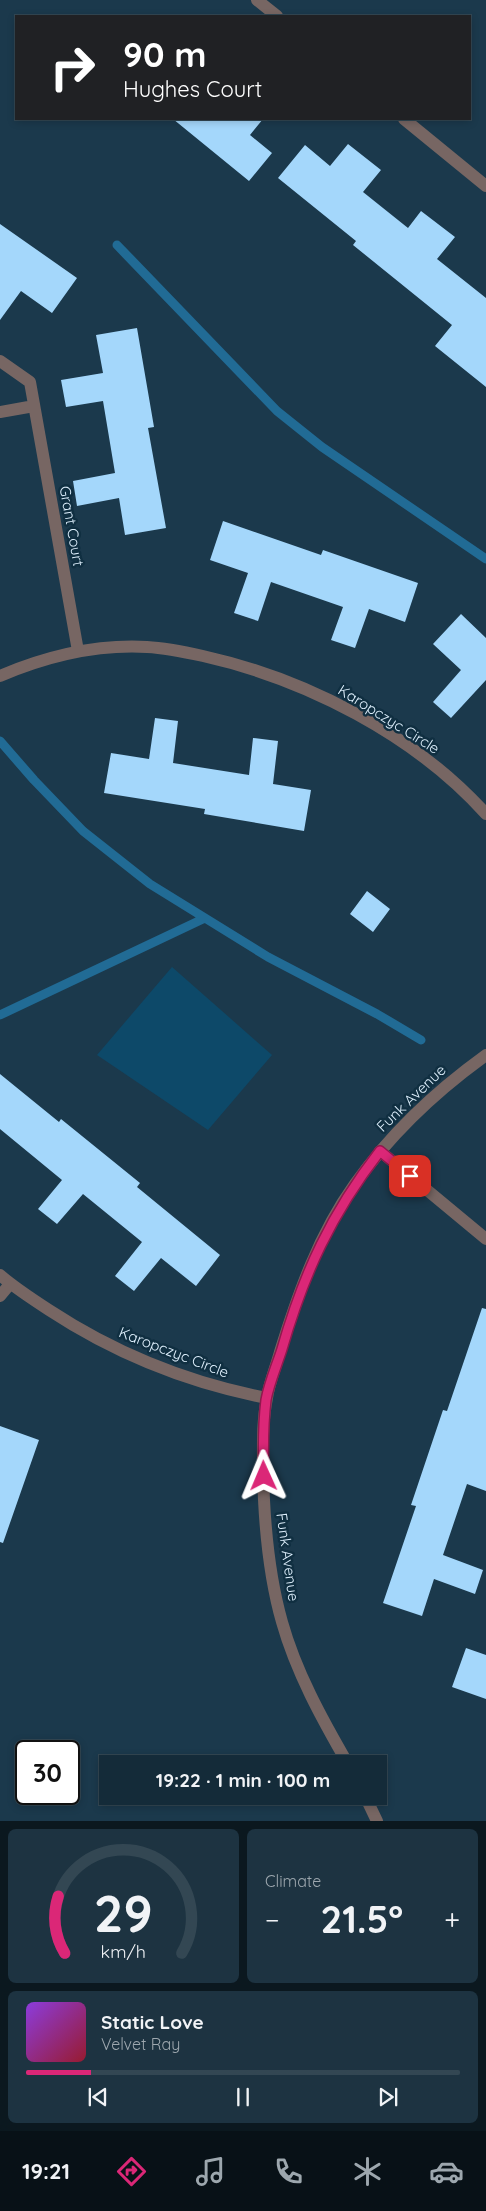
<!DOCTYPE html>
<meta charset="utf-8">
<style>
:root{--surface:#142b39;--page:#1d3341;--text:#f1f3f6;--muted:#9da7ae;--line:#334753;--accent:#db2777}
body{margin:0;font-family:Quicksand,sans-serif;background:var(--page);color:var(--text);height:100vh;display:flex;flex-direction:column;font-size:19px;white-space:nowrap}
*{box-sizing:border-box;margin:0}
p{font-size:16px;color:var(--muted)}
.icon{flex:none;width:28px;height:28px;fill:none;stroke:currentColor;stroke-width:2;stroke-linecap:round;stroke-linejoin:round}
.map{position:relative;height:1821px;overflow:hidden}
.side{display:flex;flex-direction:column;gap:8px;padding:8px;background:#0b181f;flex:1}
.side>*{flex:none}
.banner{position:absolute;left:15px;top:15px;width:456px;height:105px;border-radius:0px;box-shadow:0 2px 8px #0003,0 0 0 1px var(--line);background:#202124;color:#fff;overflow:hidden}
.speed{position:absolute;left:15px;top:1740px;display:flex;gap:10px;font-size:25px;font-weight:700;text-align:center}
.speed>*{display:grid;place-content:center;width:65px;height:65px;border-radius:50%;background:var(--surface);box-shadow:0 2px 8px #0003,0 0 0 1px var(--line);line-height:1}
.speed .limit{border:2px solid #111;border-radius:8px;background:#fff;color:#111}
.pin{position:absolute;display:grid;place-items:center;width:42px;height:42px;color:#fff;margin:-21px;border-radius:10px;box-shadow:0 2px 8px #0006}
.me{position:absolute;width:55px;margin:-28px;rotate:359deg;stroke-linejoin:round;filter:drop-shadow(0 0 4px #0008)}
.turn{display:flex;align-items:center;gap:18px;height:105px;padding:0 25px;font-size:22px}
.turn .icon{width:65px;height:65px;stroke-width:2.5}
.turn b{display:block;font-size:35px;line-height:42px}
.big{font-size:38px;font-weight:700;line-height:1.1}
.side .widget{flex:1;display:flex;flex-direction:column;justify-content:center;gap:8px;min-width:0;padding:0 18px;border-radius:8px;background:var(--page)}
.side .dial{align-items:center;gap:0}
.dial svg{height:130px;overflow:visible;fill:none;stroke:var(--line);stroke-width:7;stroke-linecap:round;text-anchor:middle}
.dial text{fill:var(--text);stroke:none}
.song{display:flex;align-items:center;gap:15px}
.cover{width:60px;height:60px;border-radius:8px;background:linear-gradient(135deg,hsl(270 70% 55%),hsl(350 70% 35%))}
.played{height:5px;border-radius:2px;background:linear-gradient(90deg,var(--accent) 15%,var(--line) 15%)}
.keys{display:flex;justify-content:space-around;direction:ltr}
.heat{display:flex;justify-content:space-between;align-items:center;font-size:28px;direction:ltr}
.side .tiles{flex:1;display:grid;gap:8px;grid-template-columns:1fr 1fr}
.widget:last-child{grid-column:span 2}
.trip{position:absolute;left:99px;top:1755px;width:288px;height:50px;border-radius:0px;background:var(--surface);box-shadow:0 2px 8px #0003,0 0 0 1px var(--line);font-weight:700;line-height:50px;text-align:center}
.tab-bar{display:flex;height:80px;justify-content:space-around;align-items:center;background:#081117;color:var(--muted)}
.tab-bar .icon{width:35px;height:35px}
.tab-bar .active{color:var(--accent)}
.tab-bar b{font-size:22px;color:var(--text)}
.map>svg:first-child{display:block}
.green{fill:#0d4969}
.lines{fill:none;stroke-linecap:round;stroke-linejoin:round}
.stream{stroke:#216b95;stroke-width:9}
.building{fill:#a4d7fb}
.street{stroke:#776663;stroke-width:12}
.route-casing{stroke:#8e194d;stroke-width:12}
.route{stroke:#db2777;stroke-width:9}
.labels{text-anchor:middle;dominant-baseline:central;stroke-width:5;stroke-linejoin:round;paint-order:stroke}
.street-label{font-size:15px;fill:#dff0fd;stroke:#102f41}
</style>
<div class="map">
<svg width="486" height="1821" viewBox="0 0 486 1821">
<rect width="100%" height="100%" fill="#1b394c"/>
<path class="green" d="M172,967L272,1055L208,1130L97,1055Z"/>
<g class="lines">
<path class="stream" d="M117,245L277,411L322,447L486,559
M0,741L34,780L83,831L150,884L268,957L377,1014L421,1040
M0,1015L205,918"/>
</g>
<path class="building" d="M173,119H263L250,135L272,153L249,181Z
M348,144L381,170L363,192L408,228L421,211L455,237L437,259L486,298V387L435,346L452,325L353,245L356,241L278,178L305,145L330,166Z
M0,224L77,278L52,313L21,291L0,320Z
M137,328L154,427L148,428L166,528L125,535L119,498L77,506L73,481L115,473L103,401L66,407L61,380L103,373L96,335Z
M223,521L321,555L323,550L418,583L405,622L369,609L355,648L331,640L343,607L271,582L258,621L234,613L248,573L210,560Z
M461,614L486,638V680L451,718L433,702L461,670L433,644Z
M155,718L178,721L173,763L249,775L253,738L278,741L273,784L311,790L304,831L204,814L205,809L104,793L111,753L149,759Z
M367,891L390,909L373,932L350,914Z
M0,1074L59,1122L61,1119L140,1183L137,1187L220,1255L196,1286L161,1258L134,1291L115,1276L142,1242L83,1194L57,1224L38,1209L62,1180L0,1129Z
M482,1308L486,1309V1491L467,1484L443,1555L483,1570L475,1594L434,1579L422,1616L383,1603L416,1506L411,1505L443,1410L447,1411Z
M0,1426L39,1440L3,1543L0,1542Z
M466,1648L486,1655V1699L452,1687Z"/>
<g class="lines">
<path class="street" d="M257,0L277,16
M404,119L486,186
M0,361L30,382L78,651
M0,412L34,406
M0,676C47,656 95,644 147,647C166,648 185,652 203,656C306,679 415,735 486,814
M380,1151L486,1239
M0,1275C15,1288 32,1299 49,1310C116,1354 189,1383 267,1398
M0,1296L10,1284
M348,1764C322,1719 296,1672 282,1622C268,1573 264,1521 263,1471C263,1447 262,1422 267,1398C269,1383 276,1367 280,1352C298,1294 319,1234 355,1184C391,1133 436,1091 486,1055
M365,1796L377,1821"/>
</g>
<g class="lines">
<defs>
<path id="route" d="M264,1476C263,1451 263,1425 266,1400C269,1383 277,1365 282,1349C304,1273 331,1214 380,1151L410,1176"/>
</defs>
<use href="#route" class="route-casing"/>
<use href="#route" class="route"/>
</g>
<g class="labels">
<g class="street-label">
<text transform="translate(72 526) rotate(80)">Grant Court</text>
<text transform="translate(389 719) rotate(32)">Karopczyc Circle</text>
<text transform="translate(411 1098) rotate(-44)">Funk Avenue</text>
<text transform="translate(174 1352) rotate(21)">Karopczyc Circle</text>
<text transform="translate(288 1557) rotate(82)">Funk Avenue</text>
</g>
</g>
</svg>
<div class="speed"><div class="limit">30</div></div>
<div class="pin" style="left:410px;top:1176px;background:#d93025"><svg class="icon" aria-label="arrive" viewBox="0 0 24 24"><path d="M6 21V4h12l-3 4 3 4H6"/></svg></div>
<svg class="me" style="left:264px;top:1476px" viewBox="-20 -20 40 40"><path d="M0-17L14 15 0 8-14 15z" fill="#db2777" stroke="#fff" stroke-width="4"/></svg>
<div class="trip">19:22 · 1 min · 100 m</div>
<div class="banner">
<div class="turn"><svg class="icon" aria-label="right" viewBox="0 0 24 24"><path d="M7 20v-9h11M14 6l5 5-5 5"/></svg><div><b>90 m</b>Hughes Court</div></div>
</div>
</div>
<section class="side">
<div class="tiles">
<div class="widget dial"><svg viewBox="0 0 100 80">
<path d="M14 69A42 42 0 1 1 86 69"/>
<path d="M14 69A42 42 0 0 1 10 34" stroke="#db2777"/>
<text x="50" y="56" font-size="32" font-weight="700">29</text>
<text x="50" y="72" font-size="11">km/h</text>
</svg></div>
<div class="widget"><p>Climate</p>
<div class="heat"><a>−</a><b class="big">21.5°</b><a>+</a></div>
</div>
<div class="widget">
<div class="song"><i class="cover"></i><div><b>Static Love</b><p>Velvet Ray</p></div></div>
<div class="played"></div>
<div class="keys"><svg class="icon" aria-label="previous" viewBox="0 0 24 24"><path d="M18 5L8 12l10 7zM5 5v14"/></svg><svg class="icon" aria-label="pause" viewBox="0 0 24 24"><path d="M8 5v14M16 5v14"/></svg><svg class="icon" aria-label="next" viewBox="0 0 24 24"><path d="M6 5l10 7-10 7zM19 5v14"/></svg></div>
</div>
</div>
</section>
<nav class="tab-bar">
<b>19:21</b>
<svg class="icon active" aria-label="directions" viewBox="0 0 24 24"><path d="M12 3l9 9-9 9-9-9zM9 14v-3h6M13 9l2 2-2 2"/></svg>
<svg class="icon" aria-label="music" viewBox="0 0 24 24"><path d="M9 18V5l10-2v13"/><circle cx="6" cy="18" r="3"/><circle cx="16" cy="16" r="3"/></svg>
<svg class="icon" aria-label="phone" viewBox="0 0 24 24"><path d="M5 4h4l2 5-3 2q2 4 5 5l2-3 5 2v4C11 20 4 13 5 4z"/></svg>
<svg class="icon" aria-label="climate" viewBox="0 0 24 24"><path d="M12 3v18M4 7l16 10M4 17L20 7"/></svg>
<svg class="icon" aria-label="car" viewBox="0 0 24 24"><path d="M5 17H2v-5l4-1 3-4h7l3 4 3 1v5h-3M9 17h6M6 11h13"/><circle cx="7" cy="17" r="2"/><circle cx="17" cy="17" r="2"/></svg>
</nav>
